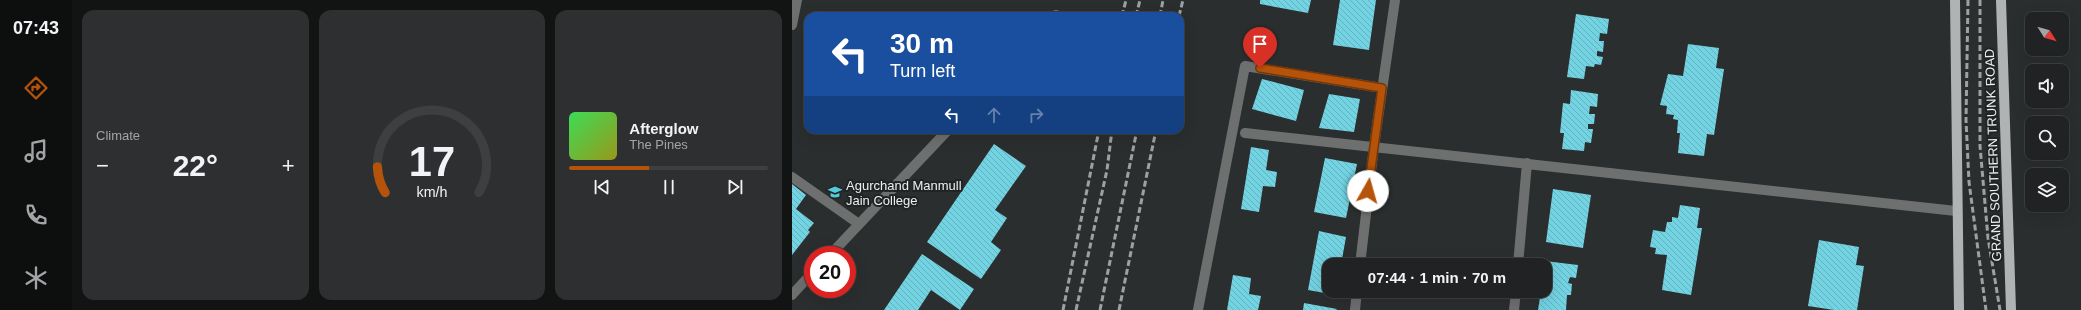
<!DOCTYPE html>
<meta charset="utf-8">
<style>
:root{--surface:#202223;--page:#2d2f30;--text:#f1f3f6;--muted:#a2a4a6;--line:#3d3f41;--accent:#b45309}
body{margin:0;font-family:Helvetica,sans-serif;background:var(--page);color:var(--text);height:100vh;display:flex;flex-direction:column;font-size:15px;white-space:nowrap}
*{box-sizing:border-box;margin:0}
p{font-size:13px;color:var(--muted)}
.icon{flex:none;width:22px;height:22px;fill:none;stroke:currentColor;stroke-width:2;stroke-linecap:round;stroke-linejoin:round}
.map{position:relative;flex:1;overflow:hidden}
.drawer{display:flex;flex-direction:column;gap:10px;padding:10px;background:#121313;width:720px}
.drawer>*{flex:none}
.top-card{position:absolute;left:12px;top:12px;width:380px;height:122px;border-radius:12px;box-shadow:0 4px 16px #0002,0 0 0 1px var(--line);background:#1a4fa0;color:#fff;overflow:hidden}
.needle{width:26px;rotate:127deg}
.fabs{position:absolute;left:1233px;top:12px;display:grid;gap:8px}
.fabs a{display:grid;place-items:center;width:44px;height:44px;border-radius:8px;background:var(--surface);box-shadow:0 4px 16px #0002,0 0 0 1px var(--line);font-size:20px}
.speed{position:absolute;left:12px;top:246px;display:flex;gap:8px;font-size:20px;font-weight:700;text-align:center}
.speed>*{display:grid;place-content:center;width:52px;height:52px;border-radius:50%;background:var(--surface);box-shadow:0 4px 16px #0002,0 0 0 1px var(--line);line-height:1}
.speed .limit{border:6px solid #d22;background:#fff;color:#111}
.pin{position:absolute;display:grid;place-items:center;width:34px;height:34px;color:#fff;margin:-41px -17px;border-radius:50% 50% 50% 0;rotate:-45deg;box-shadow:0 0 4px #0007}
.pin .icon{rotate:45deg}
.me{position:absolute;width:44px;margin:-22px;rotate:7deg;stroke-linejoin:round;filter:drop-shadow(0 0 3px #0008)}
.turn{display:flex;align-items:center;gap:14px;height:84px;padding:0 20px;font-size:18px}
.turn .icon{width:52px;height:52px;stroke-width:2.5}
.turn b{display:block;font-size:28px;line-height:34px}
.lanes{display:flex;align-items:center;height:38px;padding:0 20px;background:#0003;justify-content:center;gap:20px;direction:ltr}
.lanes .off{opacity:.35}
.big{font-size:30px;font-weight:700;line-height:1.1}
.drawer .card{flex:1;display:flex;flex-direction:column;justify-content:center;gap:6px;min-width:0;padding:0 14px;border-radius:12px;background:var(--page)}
.drawer .dial{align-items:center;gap:0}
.dial svg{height:104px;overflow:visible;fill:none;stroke:var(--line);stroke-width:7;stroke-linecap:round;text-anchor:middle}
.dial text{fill:var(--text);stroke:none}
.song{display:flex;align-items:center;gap:12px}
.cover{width:48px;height:48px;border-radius:6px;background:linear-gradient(135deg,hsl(130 70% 55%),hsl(60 70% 35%))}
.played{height:4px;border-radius:2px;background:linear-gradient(90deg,var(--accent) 40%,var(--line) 40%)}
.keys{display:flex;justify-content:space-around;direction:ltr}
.heat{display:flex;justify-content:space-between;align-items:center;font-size:22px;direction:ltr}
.drawer .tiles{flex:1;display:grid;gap:10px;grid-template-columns:repeat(3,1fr)}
.trip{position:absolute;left:530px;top:258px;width:230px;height:40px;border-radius:12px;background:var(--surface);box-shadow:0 4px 16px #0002,0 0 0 1px var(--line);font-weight:700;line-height:40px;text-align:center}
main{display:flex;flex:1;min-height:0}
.tab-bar{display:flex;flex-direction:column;width:72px;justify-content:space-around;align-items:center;background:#0d0e0e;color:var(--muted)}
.tab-bar .icon{width:28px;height:28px}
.tab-bar .selected{color:var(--accent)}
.tab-bar b{font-size:18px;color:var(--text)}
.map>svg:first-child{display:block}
.building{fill:url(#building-back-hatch)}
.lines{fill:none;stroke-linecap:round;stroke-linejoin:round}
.minor{stroke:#6e7070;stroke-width:10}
.major{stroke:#afb3b3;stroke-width:10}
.rail{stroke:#9fa1a1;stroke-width:3;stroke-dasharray:6 3;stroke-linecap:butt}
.route-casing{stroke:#753606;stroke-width:10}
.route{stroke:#b45309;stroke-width:7}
.labels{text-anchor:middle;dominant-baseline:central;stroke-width:4;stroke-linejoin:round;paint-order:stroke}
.street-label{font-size:13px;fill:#edefef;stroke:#212425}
.poi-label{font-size:13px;fill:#edefef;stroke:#212425;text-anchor:start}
</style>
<main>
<nav class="tab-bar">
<b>07:43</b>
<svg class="icon selected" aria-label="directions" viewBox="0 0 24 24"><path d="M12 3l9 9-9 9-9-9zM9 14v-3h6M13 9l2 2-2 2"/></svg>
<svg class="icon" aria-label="music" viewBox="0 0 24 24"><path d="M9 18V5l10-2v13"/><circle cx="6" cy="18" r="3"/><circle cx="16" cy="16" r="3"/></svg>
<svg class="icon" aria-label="phone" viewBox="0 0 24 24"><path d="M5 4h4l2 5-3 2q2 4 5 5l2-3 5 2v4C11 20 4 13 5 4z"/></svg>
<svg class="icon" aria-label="climate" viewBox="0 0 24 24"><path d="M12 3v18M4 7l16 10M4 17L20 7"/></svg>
</nav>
<section class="drawer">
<div class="tiles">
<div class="card"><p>Climate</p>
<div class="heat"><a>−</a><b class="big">22°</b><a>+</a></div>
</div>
<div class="card dial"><svg viewBox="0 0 100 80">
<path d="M14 69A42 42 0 1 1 86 69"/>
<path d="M14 69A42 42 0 0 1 8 49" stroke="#b45309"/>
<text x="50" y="56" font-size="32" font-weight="700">17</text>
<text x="50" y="72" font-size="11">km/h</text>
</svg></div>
<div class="card">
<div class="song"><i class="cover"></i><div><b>Afterglow</b><p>The Pines</p></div></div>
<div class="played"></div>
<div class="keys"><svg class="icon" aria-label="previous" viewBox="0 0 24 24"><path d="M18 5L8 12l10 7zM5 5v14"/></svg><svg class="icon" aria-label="pause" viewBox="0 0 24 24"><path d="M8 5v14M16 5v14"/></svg><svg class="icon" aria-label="next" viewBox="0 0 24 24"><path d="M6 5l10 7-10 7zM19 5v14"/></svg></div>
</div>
</div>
</section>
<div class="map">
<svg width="1289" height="310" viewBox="0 0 1289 310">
<defs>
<pattern id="building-back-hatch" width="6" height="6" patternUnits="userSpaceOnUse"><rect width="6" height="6" fill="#72d3e3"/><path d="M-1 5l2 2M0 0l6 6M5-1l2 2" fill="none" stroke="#67b0bc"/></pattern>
</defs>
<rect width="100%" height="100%" fill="#2b2e2f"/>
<path class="building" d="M468,0H519L516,13L468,4Z
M548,0H584L577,50L541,45Z
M784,14L817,19L815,34L808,33L807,41H812L811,52L805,51V56L811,57L809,65L803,64L802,67L794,66L792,79L775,77Z
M896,44L927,48L924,68L932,69L922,135L915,134L912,156L886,153L888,133H885L886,120L881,119L882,115L874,114L875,106L868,105L876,74L891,76Z
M470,79L512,90L504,121L460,109Z
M779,90L806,94L805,107L798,106L797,114H803L802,124H796V129H801L799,143L793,142L792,151L770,149L772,133H768L771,103L778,104Z
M537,94L568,99L562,132L527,128Z
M202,144L234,166L203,210L215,218L199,242L209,250L189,279L135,242Z
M459,147L477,150L474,170L485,172L483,187L471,186L467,212L449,209Z
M533,158L565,164L554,218L522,212Z
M0,184L14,195L4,209L22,223L16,230L18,232L0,255Z
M761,189L799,195L791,248L754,242Z
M888,205L908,208L905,228H910L899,295L870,290L875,255L863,254L864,248L858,247L861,230L873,232L875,222H880V217L886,218Z
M527,231L554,237L549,265H537V291H544V295L516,290Z
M1027,240L1067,247L1064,265L1072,266L1065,310H1042L1016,306Z
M130,254L182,289L168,310L139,290L126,310H92Z
M753,261L786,265L784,278L778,277L776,283L780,284L779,295H775L774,310H746L749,291H753Z
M441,275L459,278L457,294L469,296L466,310H435Z
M512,303L545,309L544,310H511Z"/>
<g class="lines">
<path class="minor" d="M263,16L264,15
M0,25L5,0
M453,133L1164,211
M0,177L67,224
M38,255L156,130
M568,265L582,146L603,0
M726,265L735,163
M0,295L21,272
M406,310L453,66L590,88
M563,310L565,291
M722,310L724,291"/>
<path class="major" d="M1163,0L1167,310
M1209,0L1219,310"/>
<path class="rail" d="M1176,0L1174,120L1177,182L1194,310
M1188,0V146L1196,238L1208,310
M330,16L334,0
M344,16L348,0
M368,16L371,0
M387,16L391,0
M271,310L307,130
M284,310L315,170L320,130
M308,310L345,130
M327,310L364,130"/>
</g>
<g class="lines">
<defs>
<path id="route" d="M468,68L590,88L576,191"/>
</defs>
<use href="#route" class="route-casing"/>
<use href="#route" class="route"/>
</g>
<defs>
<symbol id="university-bare" viewBox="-9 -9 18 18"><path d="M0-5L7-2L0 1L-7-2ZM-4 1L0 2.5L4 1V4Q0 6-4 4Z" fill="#53cadc" stroke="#212425" stroke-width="2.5" paint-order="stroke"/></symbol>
</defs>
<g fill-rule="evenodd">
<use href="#university-bare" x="33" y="182" width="20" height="20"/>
</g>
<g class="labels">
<g class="street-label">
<text transform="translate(1201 155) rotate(-92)">GRAND SOUTHERN TRUNK ROAD</text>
</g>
<g class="poi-label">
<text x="54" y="185">Agurchand Manmull<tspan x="54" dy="15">Jain College</tspan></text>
</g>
</g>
</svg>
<div class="fabs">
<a><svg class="needle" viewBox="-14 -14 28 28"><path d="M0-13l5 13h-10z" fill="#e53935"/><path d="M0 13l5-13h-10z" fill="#a2a4a6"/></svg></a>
<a><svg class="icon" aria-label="sound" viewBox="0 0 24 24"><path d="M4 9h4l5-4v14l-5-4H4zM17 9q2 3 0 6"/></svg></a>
<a><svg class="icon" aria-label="search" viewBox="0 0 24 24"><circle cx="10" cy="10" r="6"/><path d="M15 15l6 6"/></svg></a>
<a><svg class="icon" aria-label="layers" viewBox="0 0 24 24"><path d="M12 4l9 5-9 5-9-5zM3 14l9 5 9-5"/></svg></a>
</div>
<div class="speed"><div class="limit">20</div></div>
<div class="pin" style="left:468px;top:68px;background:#d93025"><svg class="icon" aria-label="arrive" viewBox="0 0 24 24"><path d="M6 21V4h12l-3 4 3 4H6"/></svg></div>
<svg class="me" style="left:576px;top:191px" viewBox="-20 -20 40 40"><circle r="19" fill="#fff"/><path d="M0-13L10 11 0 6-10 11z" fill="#b45309"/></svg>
<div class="trip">07:44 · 1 min · 70 m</div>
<div class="top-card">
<div class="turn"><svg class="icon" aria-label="left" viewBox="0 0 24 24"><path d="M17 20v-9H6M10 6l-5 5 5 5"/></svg><div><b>30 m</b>Turn left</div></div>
<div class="lanes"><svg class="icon" aria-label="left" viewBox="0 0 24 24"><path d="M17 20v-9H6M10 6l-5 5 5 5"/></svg><svg class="icon off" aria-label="ahead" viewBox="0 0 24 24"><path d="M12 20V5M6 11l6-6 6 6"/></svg><svg class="icon off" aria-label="right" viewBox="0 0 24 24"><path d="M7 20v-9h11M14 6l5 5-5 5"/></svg></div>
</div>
</div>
</main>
